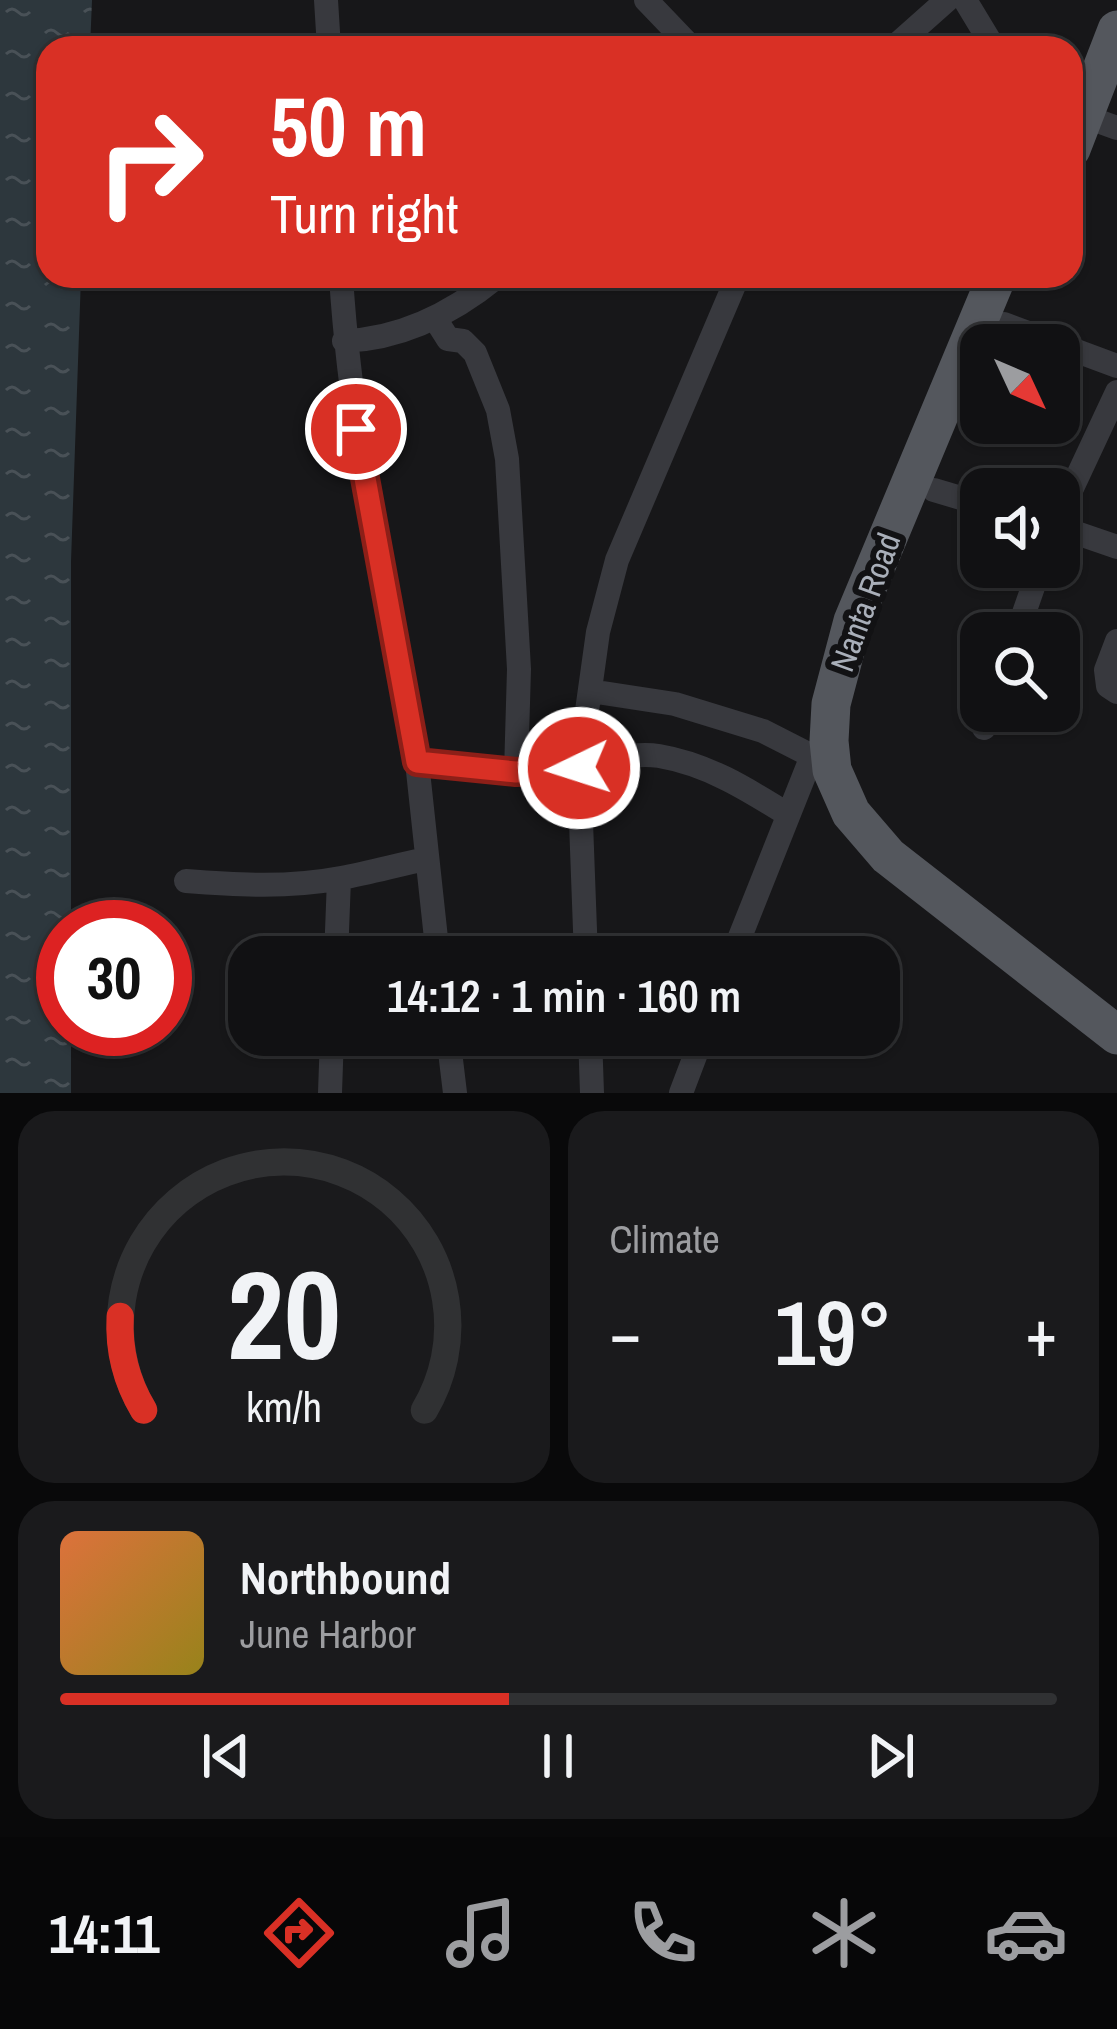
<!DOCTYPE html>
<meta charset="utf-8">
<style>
:root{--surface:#111113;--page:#1a1a1c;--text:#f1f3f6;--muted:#9c9da0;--line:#303133;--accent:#d93025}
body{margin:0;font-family:"Archivo Narrow",sans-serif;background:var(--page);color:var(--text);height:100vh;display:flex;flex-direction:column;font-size:45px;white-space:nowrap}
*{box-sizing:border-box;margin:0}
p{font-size:39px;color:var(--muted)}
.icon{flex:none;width:66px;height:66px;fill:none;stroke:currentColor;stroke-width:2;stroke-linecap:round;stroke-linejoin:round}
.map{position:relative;height:1093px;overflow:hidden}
.drawer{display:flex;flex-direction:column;gap:18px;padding:18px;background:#09090a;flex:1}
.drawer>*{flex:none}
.guide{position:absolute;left:36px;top:36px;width:1047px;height:252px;border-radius:36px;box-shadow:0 3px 9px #0004,0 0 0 3px var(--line);background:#d93025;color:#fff;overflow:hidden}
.needle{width:78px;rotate:134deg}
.tools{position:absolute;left:960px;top:324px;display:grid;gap:24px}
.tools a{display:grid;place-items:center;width:120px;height:120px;border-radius:24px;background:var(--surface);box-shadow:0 3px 9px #0004,0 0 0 3px var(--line);font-size:60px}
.speed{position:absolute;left:36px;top:900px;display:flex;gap:24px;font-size:60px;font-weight:700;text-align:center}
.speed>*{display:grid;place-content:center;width:156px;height:156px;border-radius:50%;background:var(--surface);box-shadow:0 3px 9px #0004,0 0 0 3px var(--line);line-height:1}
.speed .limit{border:18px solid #d22;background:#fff;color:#111}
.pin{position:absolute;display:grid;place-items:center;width:102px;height:102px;color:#fff;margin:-51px;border:6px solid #fff;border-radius:50%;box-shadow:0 3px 12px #0007}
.me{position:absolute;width:132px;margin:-66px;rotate:266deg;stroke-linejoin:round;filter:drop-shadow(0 0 9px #0008)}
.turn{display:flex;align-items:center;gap:42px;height:252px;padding:0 36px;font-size:54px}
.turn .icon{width:156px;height:156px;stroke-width:2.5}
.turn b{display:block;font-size:84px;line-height:102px}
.big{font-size:90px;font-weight:600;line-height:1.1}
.drawer .tile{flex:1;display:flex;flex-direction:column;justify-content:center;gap:18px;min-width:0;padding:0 42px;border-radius:36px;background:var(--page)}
.drawer .dial{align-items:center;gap:0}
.dial svg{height:312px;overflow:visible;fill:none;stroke:var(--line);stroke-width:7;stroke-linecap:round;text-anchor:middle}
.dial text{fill:var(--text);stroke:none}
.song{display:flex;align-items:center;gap:36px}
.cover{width:144px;height:144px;border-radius:18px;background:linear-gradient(135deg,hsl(20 70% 55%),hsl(50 70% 35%))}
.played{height:12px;border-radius:6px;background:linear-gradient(90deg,var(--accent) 45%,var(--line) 45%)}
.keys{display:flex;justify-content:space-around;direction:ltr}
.heat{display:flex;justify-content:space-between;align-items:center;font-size:66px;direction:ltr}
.drawer .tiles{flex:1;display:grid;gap:18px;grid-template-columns:1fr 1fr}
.tile:last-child{grid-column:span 2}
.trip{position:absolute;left:228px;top:936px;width:672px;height:120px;border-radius:36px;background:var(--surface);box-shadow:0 3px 9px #0004,0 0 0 3px var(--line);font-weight:600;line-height:120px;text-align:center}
.dock{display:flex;height:192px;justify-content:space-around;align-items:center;background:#070708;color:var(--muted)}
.dock .icon{width:84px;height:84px}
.dock .active{color:var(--accent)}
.dock b{font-size:54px;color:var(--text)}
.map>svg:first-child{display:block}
.water{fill:url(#water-ripples)}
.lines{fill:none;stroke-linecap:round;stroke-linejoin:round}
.street{stroke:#38393e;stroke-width:24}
.primary{stroke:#54575d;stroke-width:39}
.route-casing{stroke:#8d1f18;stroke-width:30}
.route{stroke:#d93025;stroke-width:21}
.labels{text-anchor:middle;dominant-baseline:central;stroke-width:12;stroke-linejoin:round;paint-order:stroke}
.street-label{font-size:33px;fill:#a9afb9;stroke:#121214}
</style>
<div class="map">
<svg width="1117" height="1093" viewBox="0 0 1117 1093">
<defs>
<pattern id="water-ripples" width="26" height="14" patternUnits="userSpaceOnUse" patternTransform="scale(3)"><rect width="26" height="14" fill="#2d373d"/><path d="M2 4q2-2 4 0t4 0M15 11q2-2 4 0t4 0" fill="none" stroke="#495157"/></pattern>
</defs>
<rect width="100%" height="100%" fill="#171719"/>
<path class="water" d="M0,0H92L90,48H48V276H81L71,561V927H63V1029H71V1093H0Z"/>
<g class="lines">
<path class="street" d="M326,0L329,48
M646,0L691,47
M965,0L994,48
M893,48L947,0
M1084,116L1117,128
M341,276C351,440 388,601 417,762C470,767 523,776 577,768C606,764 629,751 659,756C707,764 747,789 787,814
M436,320L448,339L463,341L475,353L498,410L507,459L519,669L516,772
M1004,324L1117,366
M344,341C403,339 454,312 498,276
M934,490L981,504
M1059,516L1117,392
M1059,527L1117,547
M1017,633L1040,567
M1117,641L1106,670L1108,686L1117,692
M590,691L675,704L763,731L812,756
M984,728L990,711
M417,762L438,957
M186,881C237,885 289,888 341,878C369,873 397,865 426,859
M336,957L339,879
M586,957L579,768L598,632L617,560L738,276
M732,957L812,756L833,738
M448,1035L455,1093
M590,1035L592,1093
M330,1093L332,1035
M681,1093L703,1035"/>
<path class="primary" d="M1071,149L1117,30
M997,276L853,621L831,704L829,741L832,770L851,813L888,856L1117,1035"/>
</g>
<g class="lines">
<defs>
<path id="route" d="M356,429L417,762L516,772L579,768"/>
</defs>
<use href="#route" class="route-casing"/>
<use href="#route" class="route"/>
</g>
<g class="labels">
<g class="street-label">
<text transform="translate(865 602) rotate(-70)">Nanta Road</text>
</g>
</g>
</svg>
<div class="tools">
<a><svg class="needle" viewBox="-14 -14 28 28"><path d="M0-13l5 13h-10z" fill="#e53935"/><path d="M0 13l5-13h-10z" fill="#9c9da0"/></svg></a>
<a><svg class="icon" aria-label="sound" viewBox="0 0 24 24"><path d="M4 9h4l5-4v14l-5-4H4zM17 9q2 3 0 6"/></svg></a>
<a><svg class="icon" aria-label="search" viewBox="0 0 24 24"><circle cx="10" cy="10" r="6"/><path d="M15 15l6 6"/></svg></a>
</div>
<div class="speed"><div class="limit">30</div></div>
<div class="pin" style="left:356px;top:429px;background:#d93025"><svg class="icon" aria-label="arrive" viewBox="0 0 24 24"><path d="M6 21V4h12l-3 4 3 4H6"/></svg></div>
<svg class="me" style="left:579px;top:768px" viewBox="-20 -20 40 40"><circle r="17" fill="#d93025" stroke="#fff" stroke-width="3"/><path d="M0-11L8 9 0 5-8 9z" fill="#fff"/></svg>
<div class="trip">14:12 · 1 min · 160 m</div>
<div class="guide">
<div class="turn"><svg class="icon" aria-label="right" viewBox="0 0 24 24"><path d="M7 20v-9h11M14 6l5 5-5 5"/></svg><div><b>50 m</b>Turn right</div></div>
</div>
</div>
<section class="drawer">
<div class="tiles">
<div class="tile dial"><svg viewBox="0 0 100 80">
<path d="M14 69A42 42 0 1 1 86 69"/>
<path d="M14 69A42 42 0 0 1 8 45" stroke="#d93025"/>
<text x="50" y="56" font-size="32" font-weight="700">20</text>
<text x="50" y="72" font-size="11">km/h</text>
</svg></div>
<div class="tile"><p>Climate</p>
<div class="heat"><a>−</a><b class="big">19°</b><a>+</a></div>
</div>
<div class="tile">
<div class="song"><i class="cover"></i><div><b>Northbound</b><p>June Harbor</p></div></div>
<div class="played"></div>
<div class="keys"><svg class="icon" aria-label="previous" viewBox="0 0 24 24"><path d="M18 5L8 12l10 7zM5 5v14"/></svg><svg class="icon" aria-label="pause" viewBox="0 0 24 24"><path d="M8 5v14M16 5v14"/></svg><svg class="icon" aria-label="next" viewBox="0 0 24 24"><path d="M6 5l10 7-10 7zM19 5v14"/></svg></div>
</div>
</div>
</section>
<nav class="dock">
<b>14:11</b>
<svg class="icon active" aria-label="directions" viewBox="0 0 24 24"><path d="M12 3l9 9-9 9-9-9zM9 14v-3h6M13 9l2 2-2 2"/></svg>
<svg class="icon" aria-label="music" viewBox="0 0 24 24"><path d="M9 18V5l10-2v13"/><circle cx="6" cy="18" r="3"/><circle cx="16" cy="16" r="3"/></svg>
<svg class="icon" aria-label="phone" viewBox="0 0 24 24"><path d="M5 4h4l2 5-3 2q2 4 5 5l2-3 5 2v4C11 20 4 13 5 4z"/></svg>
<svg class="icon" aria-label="climate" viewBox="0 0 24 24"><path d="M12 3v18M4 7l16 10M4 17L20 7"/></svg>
<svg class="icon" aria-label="car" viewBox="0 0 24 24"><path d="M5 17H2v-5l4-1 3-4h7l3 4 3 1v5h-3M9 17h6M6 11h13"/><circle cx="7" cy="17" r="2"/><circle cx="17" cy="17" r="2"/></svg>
</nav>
